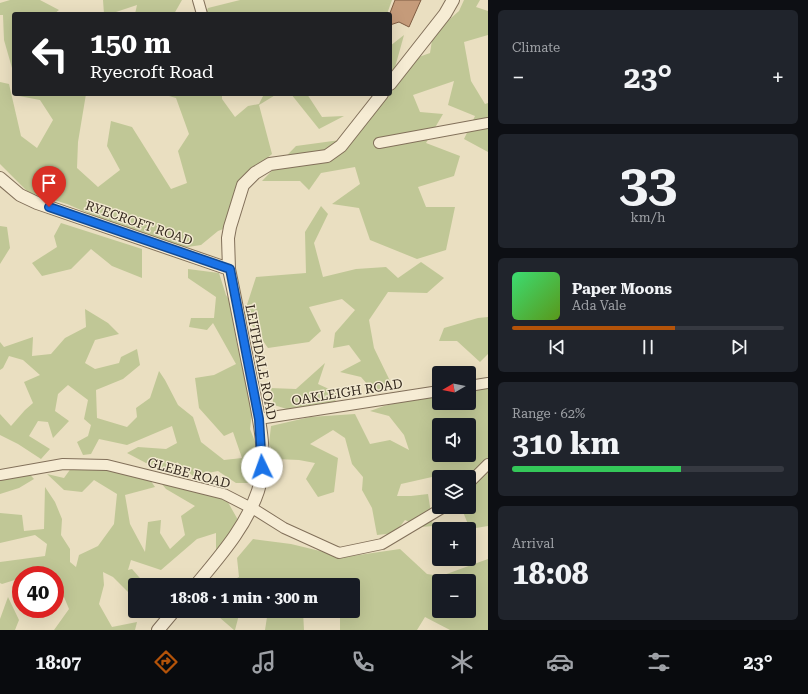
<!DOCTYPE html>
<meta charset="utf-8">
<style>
:root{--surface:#171b24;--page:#20242c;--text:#f1f3f6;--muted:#9ea1a6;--line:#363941;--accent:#b45309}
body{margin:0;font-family:"Roboto Serif",serif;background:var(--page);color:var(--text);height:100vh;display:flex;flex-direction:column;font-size:15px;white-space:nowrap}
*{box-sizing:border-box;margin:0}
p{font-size:13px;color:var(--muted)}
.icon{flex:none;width:22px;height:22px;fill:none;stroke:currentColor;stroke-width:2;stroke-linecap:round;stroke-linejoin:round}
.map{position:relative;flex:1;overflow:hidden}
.panel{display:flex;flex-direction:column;gap:10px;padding:10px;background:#0d0f14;width:320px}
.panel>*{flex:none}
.hud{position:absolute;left:12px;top:12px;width:380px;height:84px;border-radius:4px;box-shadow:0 4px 16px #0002;background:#202124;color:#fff;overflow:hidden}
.needle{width:26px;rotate:260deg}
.buttons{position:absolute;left:432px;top:366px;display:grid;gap:8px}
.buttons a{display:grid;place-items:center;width:44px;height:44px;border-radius:4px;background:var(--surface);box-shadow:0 4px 16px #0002;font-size:20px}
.speed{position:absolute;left:12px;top:566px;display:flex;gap:8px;font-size:20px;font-weight:700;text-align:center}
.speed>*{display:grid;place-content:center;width:52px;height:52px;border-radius:50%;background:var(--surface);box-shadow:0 4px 16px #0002;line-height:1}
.speed .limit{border:6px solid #d22;background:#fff;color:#111}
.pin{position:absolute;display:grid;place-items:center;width:34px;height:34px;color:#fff;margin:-41px -17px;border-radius:50% 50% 50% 0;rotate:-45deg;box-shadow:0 0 4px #0007}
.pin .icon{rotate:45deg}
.me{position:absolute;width:44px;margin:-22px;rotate:357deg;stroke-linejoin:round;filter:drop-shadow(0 0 3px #0008)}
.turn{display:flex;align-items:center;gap:14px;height:84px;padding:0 12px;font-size:18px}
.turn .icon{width:52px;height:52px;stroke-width:2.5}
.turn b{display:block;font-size:28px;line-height:34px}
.big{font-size:30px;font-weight:700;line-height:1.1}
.panel .widget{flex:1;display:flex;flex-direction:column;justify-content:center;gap:6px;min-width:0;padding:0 14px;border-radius:6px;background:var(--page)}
.panel .dial{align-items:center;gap:0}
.dial b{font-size:52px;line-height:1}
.song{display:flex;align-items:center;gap:12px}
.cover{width:48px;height:48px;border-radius:6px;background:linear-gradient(135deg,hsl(140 70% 55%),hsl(90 70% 35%))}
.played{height:4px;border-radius:2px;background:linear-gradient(90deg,var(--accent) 60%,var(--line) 60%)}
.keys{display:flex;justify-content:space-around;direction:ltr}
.heat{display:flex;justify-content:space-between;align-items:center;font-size:22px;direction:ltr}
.charge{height:6px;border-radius:3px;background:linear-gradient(90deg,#34c759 62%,var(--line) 0)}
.trip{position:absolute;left:128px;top:578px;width:232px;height:40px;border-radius:4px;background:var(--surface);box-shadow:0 4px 16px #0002;font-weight:700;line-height:40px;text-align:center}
.tabs{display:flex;height:64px;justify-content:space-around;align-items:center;background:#090b0e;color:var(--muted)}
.tabs .icon{width:28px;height:28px}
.tabs .active{color:var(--accent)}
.tabs b{font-size:18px;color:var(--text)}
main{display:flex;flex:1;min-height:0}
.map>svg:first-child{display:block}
.green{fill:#c0c796;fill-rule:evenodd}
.building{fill:#c59b7a;stroke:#7f5c42}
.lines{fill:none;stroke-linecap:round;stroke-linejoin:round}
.minor-casing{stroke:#82705a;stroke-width:12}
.tertiary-casing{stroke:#82705a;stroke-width:14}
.minor{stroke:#f6ecd4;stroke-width:10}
.tertiary{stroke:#f6ecd4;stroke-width:12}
.route-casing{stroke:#114b97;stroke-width:10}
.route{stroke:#1a73e8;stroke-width:7}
.labels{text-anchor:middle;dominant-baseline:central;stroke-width:3;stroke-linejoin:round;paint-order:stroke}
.street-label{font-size:13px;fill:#33281d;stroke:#f2e9d0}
</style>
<main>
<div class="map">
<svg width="488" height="630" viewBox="0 0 488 630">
<rect width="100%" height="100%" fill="#eadfc1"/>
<path class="green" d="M10,0H40L59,10L54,14H14V75L4,40L3,15H0V3Z
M103,0H182L174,14H135L137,5L110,14H104Z
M240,0H392L387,14H205L208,8Z
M464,0H480L476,7L488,11V35L464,42L471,81L485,104L488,103V152L464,139L475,116L448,105L454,81L413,95L420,112L443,114L426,143L460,156L454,176L418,187L426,207H455L446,250L417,259L370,240L359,208L332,204L360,184L355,167L321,173L309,190L300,181H262L296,146L355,138L388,94H390V92L416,58L430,53L433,34L459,11Z
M404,35L394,71L390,73V46Z
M0,82L9,84L21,136L37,148L53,120L40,100L19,96L18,94H86L78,142L77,168L98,187L120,170L107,146L111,121L132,127L171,189L187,183L178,151L189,134L176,98L162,94H222V99L235,117L248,106L259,104L264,94H277L259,105L272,154L243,178L229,209L226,228L218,231L201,245L161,251L148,239L67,204L28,192L0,164Z
M291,94H307L322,117L344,116L319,129Z
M321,206L328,214L314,243L323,277L356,269L386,267L398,278L421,262L444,278L427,293L388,292L369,320L374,348L391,383L374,392L361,377L340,372L361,361L349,345L333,348L335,333L355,310L342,299L309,307L321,331L309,342L268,348L244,314L256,277L306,273L305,232Z
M61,223L142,249V278L112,266L91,249L71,269L42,276L32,263L57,247L54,236Z
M0,226L7,227L10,248L0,264Z
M188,269L219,273L226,295L232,304L253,405L250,429L259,452L256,483H236L218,471L193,476L177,462L173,471L146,463L127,453L138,447L166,449L177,443L172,426L127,445L99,439L91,454L83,455L77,442L88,436L91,425L84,419L88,400L68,385L58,394L55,411L69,421L53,438L48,422L38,421L29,436L50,449L41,459L18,444L0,435V414L11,426L25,410L33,403L24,382L40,375L23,360L9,356L3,368L0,370V342L4,347L33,337L32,356L51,354L65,338L86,327L85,309L108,323L119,334L95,340L85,363L95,369L119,363L121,357L137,349L140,365L123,379L96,390L97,418L127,427L137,417L136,408L150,398L159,371L165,380L178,405L193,417L201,442L224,460L242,458L233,432L224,436L199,408L195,378L214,375L236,364L213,323L207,330L189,327L191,318H214L216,297L188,278Z
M488,317V354L480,362L457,341H439L444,328L478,318Z
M325,363L318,384L342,395L324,410L293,411L274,405L270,388L296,389Z
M488,386V526L470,529L463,512L464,507H469V489L471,482L469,477H439V488L432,477L401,484L397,496H411L428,494L433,526L421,527L405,520L395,533L377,535L372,508L362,490L363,477L352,464L345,438L333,430L310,444L338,458L334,492L318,497L306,479L315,463L299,460L276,459L269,444L271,426L310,417L355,414L370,444L390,440L409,450L404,435L389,416L370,411L384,406L439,393V403H469V388ZM439,425H469V455H439Z
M74,464L129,474L142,468L155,487L125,495L130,524L145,552L148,522L161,520L160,533L170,549L185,535L181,516L195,506L166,489L156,477L225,497L238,520L216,557V533L197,539L161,570L131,560L128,570L132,569L146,585H135V599L113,577L103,572L104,585L99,604L112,627L137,622L135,630H54L69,609L64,597L55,589V575H44L42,570L28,575H21V578L2,584L0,583V562L45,556L47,544L35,535L0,543V513L22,515L24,531L44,529L45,487L55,502L62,519L61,535L70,549V562L76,567L79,555L98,546L114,524L117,494L94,480L82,492L64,490L47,474L64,478Z
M24,468L34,479L19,488L0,494V481Z
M253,539L291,544L345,557L400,549L427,574L441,576L488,559V630H450L425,617L417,630H340V617L338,611H353V585H224L239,577L237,558ZM439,581H469V611H439Z
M8,597L19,620L15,630H0V619Z
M212,611H240L235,630H234Z
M245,611H303L304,630H265L267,617L252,616Z"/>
<path class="building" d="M395,0H421L409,27L399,22L390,25V13Z"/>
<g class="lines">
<defs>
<path id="minor" d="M198,0L202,14
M379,143L488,123
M469,386L488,383
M259,419L439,391
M0,475L63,464L107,465L224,494L257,511L284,528L339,553L382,544L444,507
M469,483L488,464"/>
<path id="tertiary" d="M390,84L445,14L453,0
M0,178L20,195L37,203L229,269
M196,585C219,557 246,527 258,491C270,455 256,405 249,368C242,335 236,302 229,269L228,238L230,227L243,185L255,173L270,164L327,156L341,146L382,94
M158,630L174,611"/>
</defs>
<use href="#minor" class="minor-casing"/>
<use href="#tertiary" class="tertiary-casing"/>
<use href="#minor" class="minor"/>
<use href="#tertiary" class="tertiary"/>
</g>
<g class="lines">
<defs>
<path id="route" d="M49,207L230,269L259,419L262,467"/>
</defs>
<use href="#route" class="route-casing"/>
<use href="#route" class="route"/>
</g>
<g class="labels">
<g class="street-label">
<text transform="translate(139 223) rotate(19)">RYECROFT ROAD</text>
<text transform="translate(261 362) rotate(79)">LEITHDALE ROAD</text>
<text transform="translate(347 392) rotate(-9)">OAKLEIGH ROAD</text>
<text transform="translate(189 473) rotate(15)">GLEBE ROAD</text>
</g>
</g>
</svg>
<div class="buttons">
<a><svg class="needle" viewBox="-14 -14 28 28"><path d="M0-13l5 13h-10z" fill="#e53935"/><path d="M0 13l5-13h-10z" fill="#9ea1a6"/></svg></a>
<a><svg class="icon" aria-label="sound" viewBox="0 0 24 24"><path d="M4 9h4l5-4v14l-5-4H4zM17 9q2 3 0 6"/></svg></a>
<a><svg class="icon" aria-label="layers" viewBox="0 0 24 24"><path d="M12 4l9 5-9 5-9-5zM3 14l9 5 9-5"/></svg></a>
<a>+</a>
<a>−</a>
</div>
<div class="speed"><div class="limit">40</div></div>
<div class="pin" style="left:49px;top:207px;background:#d93025"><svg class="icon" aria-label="arrive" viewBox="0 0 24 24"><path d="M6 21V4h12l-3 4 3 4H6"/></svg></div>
<svg class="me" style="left:262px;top:467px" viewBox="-20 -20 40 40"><circle r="19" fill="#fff"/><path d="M0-13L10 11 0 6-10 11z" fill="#1a73e8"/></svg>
<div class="trip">18:08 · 1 min · 300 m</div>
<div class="hud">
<div class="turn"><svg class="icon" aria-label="left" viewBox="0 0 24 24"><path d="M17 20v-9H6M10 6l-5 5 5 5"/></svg><div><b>150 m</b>Ryecroft Road</div></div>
</div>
</div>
<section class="panel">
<div class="widget"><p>Climate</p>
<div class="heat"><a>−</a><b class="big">23°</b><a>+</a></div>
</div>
<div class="widget dial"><b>33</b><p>km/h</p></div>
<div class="widget">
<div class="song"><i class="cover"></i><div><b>Paper Moons</b><p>Ada Vale</p></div></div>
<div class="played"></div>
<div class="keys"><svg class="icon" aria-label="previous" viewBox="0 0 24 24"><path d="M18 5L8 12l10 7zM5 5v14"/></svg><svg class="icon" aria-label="pause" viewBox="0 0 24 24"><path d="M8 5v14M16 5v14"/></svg><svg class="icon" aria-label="next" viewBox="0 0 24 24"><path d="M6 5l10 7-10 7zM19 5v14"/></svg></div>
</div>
<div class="widget"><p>Range · 62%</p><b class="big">310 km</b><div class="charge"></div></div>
<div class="widget"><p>Arrival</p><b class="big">18:08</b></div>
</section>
</main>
<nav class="tabs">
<b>18:07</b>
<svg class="icon active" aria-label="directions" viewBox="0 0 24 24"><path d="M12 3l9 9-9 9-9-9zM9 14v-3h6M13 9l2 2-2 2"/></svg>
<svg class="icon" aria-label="music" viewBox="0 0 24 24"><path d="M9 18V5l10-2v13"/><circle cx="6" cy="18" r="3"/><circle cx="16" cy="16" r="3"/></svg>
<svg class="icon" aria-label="phone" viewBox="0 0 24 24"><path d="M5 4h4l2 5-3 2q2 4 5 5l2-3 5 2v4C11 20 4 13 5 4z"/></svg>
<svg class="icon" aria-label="climate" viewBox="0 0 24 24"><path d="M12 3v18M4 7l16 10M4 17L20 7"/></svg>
<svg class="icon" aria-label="car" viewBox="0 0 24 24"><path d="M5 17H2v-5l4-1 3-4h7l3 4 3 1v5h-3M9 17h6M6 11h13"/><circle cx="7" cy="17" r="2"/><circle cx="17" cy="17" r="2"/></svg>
<svg class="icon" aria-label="filters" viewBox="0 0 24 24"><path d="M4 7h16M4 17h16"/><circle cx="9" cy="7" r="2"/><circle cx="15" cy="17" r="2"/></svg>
<b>23°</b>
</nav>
